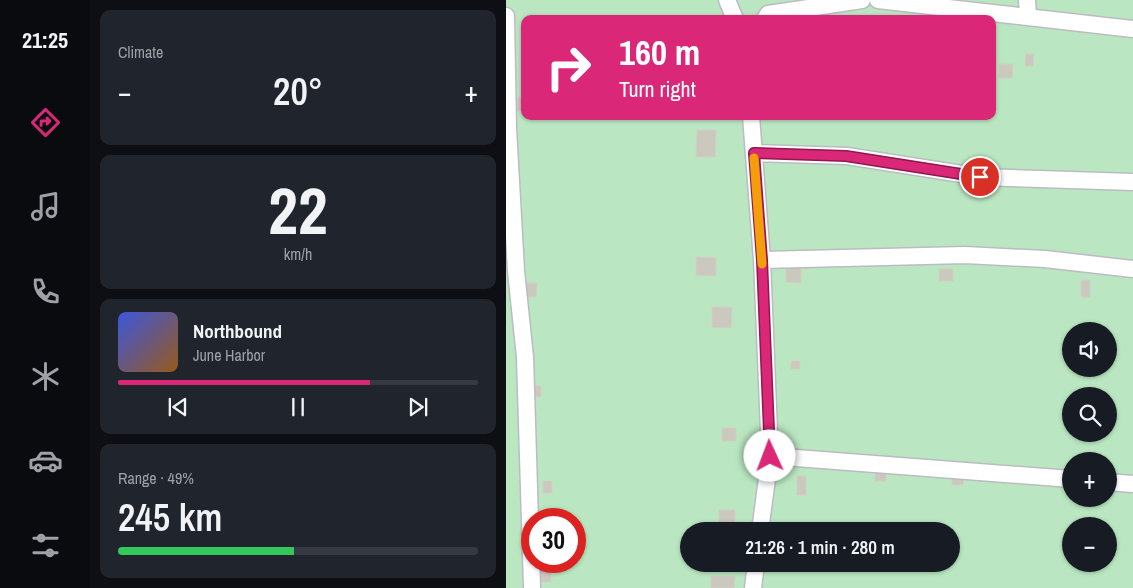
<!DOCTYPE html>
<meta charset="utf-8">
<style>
:root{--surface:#171b24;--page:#20242c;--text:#f1f3f6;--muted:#9ea1a6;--line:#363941;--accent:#db2777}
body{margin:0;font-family:"Archivo Narrow",sans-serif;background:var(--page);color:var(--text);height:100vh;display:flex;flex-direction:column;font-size:19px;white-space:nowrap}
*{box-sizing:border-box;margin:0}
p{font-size:16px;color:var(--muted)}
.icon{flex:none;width:28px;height:28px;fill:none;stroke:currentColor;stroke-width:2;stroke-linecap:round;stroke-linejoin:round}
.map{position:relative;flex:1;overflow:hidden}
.panel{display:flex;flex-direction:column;gap:10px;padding:10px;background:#0d0f14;width:416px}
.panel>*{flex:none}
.top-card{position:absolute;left:15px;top:15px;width:475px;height:105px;border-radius:10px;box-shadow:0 1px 4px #0004;background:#db2777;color:#fff;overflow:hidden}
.buttons{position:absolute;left:556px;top:322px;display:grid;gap:10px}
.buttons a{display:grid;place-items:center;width:55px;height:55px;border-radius:50%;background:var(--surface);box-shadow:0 1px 4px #0004;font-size:25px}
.speed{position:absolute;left:15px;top:508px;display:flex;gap:10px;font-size:25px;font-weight:700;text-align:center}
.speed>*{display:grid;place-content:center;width:65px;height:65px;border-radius:50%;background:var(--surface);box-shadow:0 1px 4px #0004;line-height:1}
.speed .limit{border:8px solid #d22;background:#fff;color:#111}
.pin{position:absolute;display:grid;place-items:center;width:42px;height:42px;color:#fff;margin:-21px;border:2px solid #fff;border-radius:50%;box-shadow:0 1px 5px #0007}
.me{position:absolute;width:55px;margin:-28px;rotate:358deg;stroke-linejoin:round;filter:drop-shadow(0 0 4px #0008)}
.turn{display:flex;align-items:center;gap:18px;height:105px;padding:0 15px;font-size:22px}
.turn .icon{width:65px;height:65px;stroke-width:2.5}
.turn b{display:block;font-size:35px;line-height:42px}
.big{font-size:38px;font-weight:600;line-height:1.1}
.panel .tile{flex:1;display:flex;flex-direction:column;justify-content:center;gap:8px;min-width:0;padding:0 18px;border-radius:10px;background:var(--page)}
.panel .dial{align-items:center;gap:0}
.dial b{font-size:65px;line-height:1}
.song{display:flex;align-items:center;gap:15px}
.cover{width:60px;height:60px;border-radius:8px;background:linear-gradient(135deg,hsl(230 70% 55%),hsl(30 70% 35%))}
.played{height:5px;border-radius:2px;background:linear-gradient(90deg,var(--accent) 70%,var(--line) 70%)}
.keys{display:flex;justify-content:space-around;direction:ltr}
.heat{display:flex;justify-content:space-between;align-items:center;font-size:28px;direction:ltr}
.charge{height:8px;border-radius:4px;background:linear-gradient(90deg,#34c759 49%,var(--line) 0)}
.trip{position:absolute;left:174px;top:522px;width:280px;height:50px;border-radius:25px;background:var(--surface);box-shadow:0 1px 4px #0004;font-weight:600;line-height:50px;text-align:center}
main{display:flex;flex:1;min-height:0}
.tabs{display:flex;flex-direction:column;width:90px;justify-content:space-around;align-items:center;background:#090b0e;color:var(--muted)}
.tabs .icon{width:35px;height:35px}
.tabs .active{color:var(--accent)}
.tabs b{font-size:22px;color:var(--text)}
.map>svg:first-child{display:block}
.green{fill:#bae7c1;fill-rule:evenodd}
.building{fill:#cac8bf;stroke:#d2cfbe}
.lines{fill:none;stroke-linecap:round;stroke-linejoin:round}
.minor-casing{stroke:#bbbcc3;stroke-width:19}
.minor{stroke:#fff;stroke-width:16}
.route-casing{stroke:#8e194d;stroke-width:12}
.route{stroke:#db2777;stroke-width:9}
.slow{stroke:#f59e0b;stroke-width:9}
</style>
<main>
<nav class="tabs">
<b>21:25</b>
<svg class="icon active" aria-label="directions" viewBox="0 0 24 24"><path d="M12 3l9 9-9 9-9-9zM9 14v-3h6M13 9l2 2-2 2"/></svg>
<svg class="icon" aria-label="music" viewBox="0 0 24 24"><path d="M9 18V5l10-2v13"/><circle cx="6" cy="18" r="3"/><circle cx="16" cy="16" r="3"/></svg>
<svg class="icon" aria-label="phone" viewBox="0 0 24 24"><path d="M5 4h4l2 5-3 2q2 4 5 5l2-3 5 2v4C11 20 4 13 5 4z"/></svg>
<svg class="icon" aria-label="climate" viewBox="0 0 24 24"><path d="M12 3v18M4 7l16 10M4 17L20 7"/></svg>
<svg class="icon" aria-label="car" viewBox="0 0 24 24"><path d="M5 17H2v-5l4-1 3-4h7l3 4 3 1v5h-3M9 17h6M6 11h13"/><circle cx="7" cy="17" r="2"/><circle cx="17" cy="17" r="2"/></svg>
<svg class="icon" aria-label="filters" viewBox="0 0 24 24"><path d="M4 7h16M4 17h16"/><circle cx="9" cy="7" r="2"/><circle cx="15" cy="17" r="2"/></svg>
</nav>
<section class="panel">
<div class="tile"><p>Climate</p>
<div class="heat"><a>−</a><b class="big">20°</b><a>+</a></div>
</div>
<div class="tile dial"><b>22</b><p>km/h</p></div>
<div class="tile">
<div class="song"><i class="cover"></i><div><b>Northbound</b><p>June Harbor</p></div></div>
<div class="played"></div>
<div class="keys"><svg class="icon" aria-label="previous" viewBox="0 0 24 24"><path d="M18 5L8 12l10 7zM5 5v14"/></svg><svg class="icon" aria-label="pause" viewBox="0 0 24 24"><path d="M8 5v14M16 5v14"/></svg><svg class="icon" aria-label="next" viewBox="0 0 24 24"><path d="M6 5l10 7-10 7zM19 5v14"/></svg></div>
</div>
<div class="tile"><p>Range · 49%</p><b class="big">245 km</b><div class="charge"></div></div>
</section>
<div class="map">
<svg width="627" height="588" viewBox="0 0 627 588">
<rect width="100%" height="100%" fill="#edece0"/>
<path class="green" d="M0,0H627V588H0ZM19,19H486V116H19ZM565,331H602V369H565ZM565,396H602V434H565ZM565,461H602V499H565ZM26,519H69V561H26ZM565,526H602V564H565ZM182,531H445V564H182Z"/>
<path class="building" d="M520,54H528L527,66H519Z
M493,64H507L506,78H493Z
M12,97H19V111H11Z
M191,130H210L209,157H190Z
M190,257L210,258V276L190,275Z
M280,265H295V283L280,282Z
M433,269H447V281H433Z
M575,280H584V297H575Z
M20,283H31L30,297H20Z
M206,307H226L225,328L206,327Z
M285,361H294V369H285Z
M28,386H35V397H28Z
M216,428H230V441H216Z
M369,470H380V481H369Z
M446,475H458L457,485H446Z
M291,476H300V495H291Z
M37,481H46V493H37Z
M213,510H229V524H213Z
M35,566L45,567V582H35Z
M205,576H229L228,588H205Z"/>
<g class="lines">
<defs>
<path id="minor" d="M221,0L229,19
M372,0L627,29
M521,0L522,16
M0,16L2,128L10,271L19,357L26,588
M259,19L262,14L356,0
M245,116L256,260L264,456L254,531
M248,153L341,156L475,177L627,182
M256,260L459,255L539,259L627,269
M264,456L565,479
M602,482L627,484
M247,588L250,564"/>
</defs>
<use href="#minor" class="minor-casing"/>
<use href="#minor" class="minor"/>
</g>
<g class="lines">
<defs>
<path id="route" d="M264,456L256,260L248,153L340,156L474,177"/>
</defs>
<use href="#route" class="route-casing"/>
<use href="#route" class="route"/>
<path class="slow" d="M248,158L256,264"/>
</g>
</svg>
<div class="buttons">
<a><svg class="icon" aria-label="sound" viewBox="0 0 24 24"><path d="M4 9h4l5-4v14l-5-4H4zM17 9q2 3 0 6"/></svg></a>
<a><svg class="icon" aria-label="search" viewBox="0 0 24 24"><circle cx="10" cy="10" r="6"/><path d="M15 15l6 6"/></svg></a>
<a>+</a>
<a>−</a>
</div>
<div class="speed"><div class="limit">30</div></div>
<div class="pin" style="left:474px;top:177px;background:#d93025"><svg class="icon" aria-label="arrive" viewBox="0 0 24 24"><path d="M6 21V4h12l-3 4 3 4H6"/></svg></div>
<svg class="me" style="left:264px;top:456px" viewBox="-20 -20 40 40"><circle r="19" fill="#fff"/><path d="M0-13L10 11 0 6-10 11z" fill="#db2777"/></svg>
<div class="trip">21:26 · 1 min · 280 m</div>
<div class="top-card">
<div class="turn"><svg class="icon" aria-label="right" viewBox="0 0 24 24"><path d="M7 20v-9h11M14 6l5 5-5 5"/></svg><div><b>160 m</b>Turn right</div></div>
</div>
</div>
</main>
